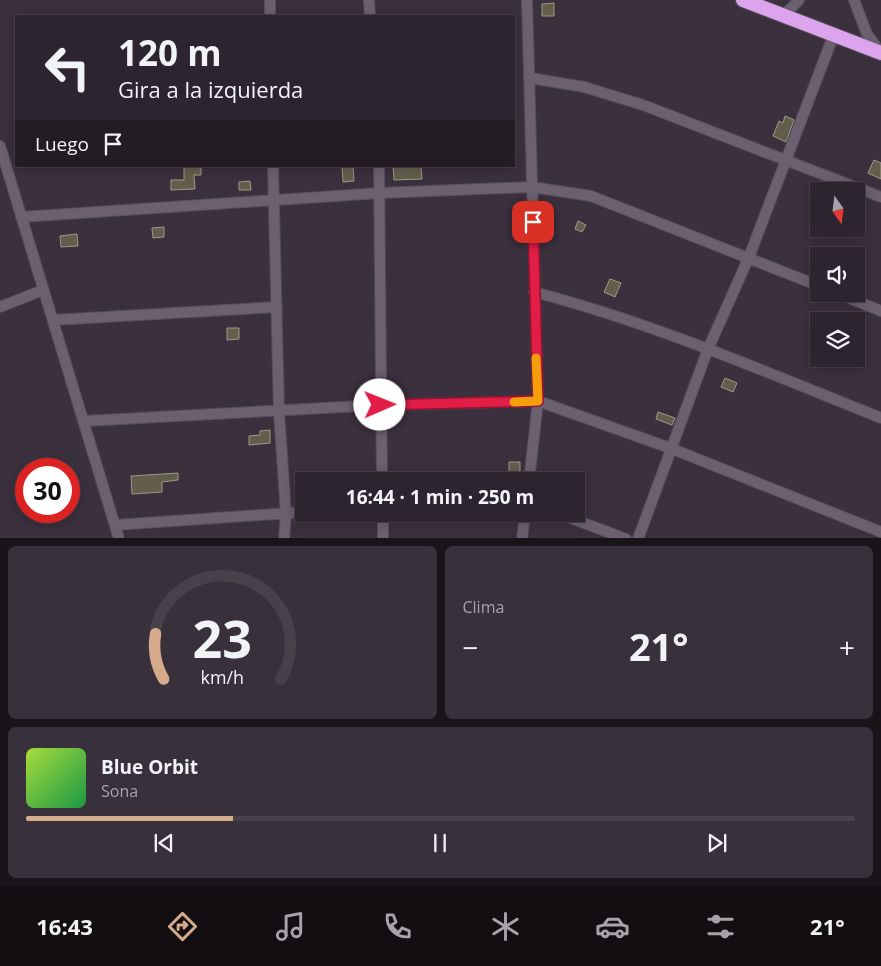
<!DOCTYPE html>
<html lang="es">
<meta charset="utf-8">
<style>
:root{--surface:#2c242e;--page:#38303a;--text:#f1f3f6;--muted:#a6a4aa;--line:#48414a;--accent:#d6ab8b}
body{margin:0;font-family:"Open Sans",sans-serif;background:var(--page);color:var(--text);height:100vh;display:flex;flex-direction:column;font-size:19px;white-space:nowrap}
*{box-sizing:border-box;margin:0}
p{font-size:16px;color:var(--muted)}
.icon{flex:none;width:28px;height:28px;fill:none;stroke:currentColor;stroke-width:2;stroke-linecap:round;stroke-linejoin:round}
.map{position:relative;height:538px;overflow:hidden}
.panel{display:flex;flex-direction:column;gap:8px;padding:8px;background:#181419;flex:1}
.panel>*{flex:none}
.top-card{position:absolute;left:15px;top:15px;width:500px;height:152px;border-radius:0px;box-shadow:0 2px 12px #0003,0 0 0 1px var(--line);background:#2c242e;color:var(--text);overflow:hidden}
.needle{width:32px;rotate:166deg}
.buttons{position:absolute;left:810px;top:182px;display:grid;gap:10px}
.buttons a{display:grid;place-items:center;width:55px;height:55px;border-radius:0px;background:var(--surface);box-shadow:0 2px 12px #0003,0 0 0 1px var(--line);font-size:25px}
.speed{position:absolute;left:15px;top:458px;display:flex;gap:10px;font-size:25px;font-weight:700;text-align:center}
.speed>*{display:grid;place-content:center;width:65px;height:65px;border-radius:50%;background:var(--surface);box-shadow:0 2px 12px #0003,0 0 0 1px var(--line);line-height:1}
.speed .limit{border:8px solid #d22;background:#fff;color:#111}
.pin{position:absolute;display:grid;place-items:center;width:42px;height:42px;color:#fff;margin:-21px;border-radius:10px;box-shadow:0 2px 8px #0006}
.me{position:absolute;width:55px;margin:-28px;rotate:89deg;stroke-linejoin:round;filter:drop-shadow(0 0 4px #0008)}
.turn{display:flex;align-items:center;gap:18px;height:105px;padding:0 20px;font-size:22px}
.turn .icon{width:65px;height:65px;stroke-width:2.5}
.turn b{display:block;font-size:35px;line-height:42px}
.then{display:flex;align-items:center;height:48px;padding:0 20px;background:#0003;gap:10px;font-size:19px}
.big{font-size:38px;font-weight:700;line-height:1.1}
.panel .widget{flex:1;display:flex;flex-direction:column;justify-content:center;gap:8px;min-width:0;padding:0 18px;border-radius:8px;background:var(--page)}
.panel .dial{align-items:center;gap:0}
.dial svg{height:130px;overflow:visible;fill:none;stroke:var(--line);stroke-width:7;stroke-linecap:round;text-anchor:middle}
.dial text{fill:var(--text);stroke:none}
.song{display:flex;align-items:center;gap:15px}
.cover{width:60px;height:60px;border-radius:8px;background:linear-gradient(135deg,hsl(80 70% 55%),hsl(140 70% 35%))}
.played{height:5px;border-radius:2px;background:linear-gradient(90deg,var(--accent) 25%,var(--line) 25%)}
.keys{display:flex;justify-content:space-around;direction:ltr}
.heat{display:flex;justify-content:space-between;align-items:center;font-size:28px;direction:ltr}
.panel .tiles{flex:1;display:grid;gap:8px;grid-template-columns:1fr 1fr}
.widget:last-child{grid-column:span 2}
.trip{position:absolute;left:295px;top:472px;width:290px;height:50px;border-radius:0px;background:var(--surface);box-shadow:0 2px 12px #0003,0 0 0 1px var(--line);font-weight:700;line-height:50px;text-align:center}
.tab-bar{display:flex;height:80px;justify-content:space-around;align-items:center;background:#120e12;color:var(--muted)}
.tab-bar .icon{width:35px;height:35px}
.tab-bar .selected{color:var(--accent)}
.tab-bar b{font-size:22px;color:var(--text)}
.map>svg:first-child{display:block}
.building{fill:#615e4c;stroke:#9e9b87}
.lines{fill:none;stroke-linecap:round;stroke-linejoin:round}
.minor-casing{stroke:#564d59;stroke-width:12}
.highway-casing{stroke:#564d59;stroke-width:16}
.minor{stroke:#6c6070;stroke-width:10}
.highway{stroke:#dda4ee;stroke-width:14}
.route-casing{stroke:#92132f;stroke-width:12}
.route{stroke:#e11d48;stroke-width:9}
.slow{stroke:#f59e0b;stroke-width:9}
</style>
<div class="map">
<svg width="881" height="539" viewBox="0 0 881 539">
<rect width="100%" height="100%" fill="#3b303e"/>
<path class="building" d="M554,3V16H542V4Z
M785,116L794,120L786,142L773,136L779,121L783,123Z
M874,160L881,163V179L868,173Z
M342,166H353L354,181L343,182Z
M393,166H421L422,179L394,180Z
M184,167H201V175H194L195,189L171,190V180H184Z
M250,181L251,190H239V182Z
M578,221L586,225L582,232L575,229Z
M164,227V237L153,238L152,228Z
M77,234L78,246L61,247L60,236Z
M610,279L621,283L615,297L604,292Z
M227,328H239V339L227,340Z
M725,378L737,383L733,392L721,387Z
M658,412L675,418L672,425L656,419Z
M270,430V443L249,445V436L260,435V431Z
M509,462H520V472H509Z
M178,473V480L162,482V492L132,494L131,476Z"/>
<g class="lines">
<defs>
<path id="minor" d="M270,0V16
M369,0L370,16
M527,0L538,401L529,481
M854,0L867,34L880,52
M784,15L799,0
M530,78L584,87L643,105L881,197
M0,146L119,539
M273,166L279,412L286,514L284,539
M379,166L382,481
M21,217L380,193L532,187L591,196L819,286
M534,292C653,323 766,372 881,418
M839,294L881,311
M0,307L43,290
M53,320L277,307
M84,421L380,405L538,401L670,448L881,532
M560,514L626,539
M115,525L304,512
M383,539V514
M522,539L525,514
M638,539L708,349L749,257L834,34"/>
<path id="highway" d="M743,0L881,53"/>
</defs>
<use href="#minor" class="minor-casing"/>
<use href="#highway" class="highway-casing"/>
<use href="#minor" class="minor"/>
<use href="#highway" class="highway"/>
</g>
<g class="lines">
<defs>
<path id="route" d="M380,405L538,401L533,222"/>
</defs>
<use href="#route" class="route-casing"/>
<use href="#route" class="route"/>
<path class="slow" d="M514,402L538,401L536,358"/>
</g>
</svg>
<div class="buttons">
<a><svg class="needle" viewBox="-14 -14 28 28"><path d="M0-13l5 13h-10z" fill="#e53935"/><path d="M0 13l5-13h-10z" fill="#a6a4aa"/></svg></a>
<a><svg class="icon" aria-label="sound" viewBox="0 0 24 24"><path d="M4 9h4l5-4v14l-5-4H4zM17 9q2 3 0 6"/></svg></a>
<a><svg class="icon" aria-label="layers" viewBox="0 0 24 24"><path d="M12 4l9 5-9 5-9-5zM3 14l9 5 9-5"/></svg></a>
</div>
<div class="speed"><div class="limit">30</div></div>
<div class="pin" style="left:533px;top:222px;background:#d93025"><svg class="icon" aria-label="arrive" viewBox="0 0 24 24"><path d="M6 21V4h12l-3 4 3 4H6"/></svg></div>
<svg class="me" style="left:380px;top:405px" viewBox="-20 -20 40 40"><circle r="19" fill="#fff"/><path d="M0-13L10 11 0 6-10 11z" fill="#e11d48"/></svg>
<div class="trip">16:44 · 1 min · 250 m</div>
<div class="top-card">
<div class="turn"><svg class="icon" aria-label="left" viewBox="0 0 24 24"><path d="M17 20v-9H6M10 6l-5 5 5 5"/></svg><div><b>120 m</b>Gira a la izquierda</div></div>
<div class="then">Luego<svg class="icon" aria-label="arrive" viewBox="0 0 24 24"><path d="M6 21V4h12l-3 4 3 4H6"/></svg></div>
</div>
</div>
<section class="panel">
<div class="tiles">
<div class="widget dial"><svg viewBox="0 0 100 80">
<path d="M14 69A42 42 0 1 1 86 69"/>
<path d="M14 69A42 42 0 0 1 9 41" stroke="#d6ab8b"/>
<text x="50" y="56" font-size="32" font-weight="700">23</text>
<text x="50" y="72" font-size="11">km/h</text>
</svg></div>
<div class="widget"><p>Clima</p>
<div class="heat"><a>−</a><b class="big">21°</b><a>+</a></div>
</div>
<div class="widget">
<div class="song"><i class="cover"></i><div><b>Blue Orbit</b><p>Sona</p></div></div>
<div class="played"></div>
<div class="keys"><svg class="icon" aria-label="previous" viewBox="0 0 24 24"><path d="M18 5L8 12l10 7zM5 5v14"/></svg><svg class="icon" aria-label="pause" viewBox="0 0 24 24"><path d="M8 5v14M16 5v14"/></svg><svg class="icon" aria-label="next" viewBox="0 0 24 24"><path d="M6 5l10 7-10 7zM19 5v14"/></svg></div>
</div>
</div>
</section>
<nav class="tab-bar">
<b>16:43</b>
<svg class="icon selected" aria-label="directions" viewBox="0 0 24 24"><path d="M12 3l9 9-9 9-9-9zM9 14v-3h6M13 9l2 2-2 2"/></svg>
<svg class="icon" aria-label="music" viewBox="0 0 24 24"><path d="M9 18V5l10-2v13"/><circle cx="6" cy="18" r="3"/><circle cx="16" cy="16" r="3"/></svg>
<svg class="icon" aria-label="phone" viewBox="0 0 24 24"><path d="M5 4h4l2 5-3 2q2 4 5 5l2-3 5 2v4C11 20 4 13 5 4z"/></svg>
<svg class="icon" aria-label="climate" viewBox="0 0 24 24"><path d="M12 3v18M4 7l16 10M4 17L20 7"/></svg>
<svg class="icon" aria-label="car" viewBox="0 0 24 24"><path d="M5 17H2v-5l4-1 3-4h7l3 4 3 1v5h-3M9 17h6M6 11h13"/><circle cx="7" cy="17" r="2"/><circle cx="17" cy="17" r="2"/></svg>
<svg class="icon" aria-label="filters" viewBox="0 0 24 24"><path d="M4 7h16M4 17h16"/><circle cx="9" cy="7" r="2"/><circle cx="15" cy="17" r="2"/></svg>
<b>21°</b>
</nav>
